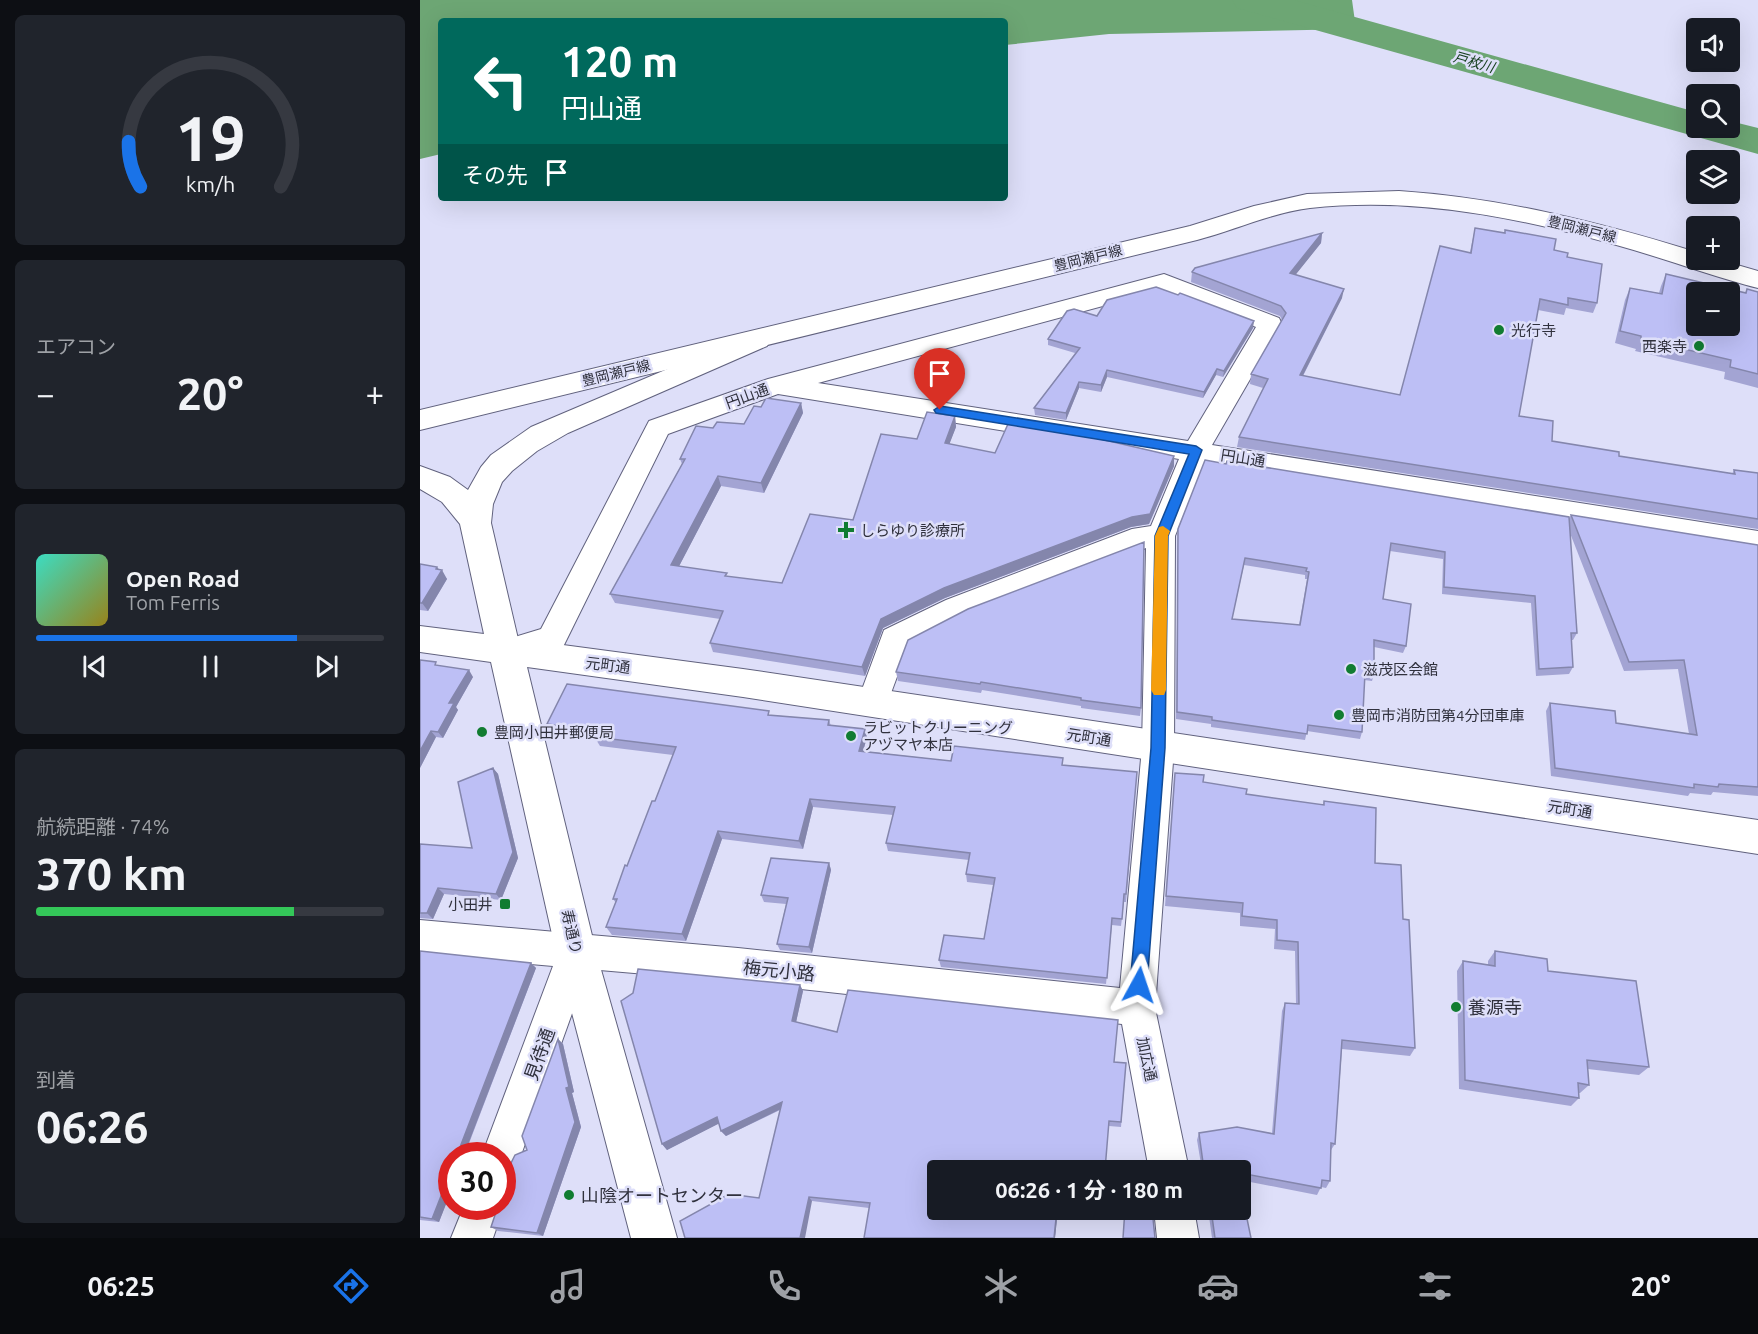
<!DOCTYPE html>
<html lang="ja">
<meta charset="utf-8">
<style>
:root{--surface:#171b24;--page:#20242c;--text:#f1f3f6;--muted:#9ea1a6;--line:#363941;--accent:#1a73e8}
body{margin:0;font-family:Ubuntu,"Noto Sans JP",sans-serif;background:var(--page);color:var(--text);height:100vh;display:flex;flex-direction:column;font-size:22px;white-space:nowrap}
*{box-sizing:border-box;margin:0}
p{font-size:20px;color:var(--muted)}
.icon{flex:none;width:33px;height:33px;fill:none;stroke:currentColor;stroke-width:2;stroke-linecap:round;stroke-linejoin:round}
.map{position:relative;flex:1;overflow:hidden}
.sheet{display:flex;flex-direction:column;gap:15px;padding:15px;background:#0d0f14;width:420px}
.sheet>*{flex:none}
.banner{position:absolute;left:18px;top:18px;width:570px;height:183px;border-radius:6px;box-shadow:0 6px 24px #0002;background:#00695c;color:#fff;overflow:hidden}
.tools{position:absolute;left:1266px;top:18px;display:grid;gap:12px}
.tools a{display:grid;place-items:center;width:54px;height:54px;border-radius:6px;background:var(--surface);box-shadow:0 6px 24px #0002;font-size:30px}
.speed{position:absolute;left:18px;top:1142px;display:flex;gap:12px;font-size:30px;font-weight:700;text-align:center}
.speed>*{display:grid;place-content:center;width:78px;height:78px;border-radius:50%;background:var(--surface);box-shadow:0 6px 24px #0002;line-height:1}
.speed .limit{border:9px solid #d22;background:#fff;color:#111}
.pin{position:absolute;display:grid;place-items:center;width:51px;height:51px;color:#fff;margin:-62px -26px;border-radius:50% 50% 50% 0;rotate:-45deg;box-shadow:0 0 6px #0007}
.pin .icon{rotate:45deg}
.me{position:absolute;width:66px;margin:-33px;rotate:5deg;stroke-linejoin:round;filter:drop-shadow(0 0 4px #0008)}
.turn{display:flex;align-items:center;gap:21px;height:126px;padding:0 24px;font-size:27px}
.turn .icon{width:78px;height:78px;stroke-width:2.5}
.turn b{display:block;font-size:42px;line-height:51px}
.then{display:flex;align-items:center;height:57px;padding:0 24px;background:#0003;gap:12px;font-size:22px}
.big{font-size:45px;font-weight:700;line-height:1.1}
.sheet .widget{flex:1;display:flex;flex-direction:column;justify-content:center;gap:9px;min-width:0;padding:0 21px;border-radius:9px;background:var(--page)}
.sheet .dial{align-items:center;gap:0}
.dial svg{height:156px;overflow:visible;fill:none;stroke:var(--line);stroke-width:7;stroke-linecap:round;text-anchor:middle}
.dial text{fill:var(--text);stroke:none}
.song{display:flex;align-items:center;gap:18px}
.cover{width:72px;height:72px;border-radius:9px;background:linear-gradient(135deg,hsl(170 70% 55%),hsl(50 70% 35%))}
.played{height:6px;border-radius:3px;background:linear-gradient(90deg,var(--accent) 75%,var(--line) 75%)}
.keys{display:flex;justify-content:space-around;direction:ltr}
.heat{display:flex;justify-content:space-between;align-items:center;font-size:33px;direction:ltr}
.charge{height:9px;border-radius:4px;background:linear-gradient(90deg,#34c759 74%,var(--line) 0)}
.trip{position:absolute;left:507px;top:1160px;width:324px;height:60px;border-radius:6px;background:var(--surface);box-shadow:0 6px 24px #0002;font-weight:700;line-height:60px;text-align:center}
.dock{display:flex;height:96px;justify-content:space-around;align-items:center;background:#090b0e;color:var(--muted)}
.dock .icon{width:42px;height:42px}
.dock .on{color:var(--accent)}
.dock b{font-size:27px;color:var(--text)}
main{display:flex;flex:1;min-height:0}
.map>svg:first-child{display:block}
.water{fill:#6da674}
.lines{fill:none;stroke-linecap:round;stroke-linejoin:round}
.river{fill:#6da674;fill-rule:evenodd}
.street-casing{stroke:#61627e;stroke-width:2}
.secondary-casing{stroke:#61627e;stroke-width:2}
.primary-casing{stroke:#61627e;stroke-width:2}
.street{fill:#fff;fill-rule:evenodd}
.secondary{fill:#fff;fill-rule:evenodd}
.primary{fill:#fff;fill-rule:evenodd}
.wall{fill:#a3a4d3;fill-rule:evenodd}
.shaded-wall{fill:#8486ac}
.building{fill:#bdbff5;stroke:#8486ac;stroke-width:1.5;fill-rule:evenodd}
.route{fill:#1a73e8;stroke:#114b97;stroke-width:1.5}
.slow{fill:#f59e0b}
.poi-dot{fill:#117c31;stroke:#dedff9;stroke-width:2}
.labels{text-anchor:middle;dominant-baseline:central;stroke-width:5;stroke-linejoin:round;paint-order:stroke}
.far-water-label{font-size:14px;font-style:italic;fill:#143e1c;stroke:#dedff9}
.far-street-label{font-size:14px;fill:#30313d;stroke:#dedff9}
.poi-label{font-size:15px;fill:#30313d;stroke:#dedff9;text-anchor:start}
.street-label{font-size:15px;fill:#30313d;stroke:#dedff9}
.near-street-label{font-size:18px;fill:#30313d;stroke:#dedff9}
.near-poi-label{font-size:18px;fill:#30313d;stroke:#dedff9;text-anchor:start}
</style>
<main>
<section class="sheet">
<div class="widget dial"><svg viewBox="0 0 100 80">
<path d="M14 69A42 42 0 1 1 86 69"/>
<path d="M14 69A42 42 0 0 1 8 46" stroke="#1a73e8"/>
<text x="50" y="56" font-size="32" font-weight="700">19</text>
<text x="50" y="72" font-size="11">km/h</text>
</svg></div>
<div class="widget"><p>エアコン</p>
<div class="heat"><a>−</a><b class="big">20°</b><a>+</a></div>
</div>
<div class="widget">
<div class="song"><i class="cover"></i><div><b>Open Road</b><p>Tom Ferris</p></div></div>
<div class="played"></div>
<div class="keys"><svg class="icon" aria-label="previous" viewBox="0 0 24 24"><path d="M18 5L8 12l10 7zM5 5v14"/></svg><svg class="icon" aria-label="pause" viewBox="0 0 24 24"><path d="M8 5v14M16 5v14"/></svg><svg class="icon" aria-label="next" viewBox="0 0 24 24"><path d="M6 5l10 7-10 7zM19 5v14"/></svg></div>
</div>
<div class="widget"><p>航続距離 · 74%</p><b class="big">370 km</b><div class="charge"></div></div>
<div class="widget"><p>到着</p><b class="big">06:26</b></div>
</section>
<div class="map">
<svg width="1338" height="1238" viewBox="0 0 1338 1238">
<rect width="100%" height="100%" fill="#dedff9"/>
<path class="water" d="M0,0H932L936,29L689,34L585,45V21H21V154L0,159Z"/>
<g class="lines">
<path class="river" d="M812,0H874L1276,112V128H1310V121L1338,128V154L817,8Z"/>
<defs>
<path id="street" d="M744,274L859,318L862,324L792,445L1338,531V553L784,463L755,536L754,748L735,1008L769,1170H729L702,1024L318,982L168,969L96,1169L82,1175V1155H62L133,966L0,954V920L318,948L700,988L722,748L726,548L548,616L488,647L464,712L453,716L442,712L437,703L464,630L526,600L712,529L731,526L759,459L358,394L248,434L143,647L86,664L75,661L71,652L75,643L121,629L229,421L348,379ZM742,290L836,327L768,441L398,383Z
M82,1202L84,1206L73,1238H31L44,1206H82Z
M734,1209H774L779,1238H737Z"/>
<path id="secondary" d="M337,331L347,334L351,340L347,346L148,433L117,451L92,471L82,482L73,504L71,523L98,639L323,669L1338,820V854L323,697L107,667L176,952L257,1238H211L136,952L71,662L0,652V626L64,634L40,524L22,502L0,489V466L30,477L48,490L61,467L71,455L111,427Z"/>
<path id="primary" d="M979,191C1082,198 1179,222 1276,252V260H1300L1338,271V288C1302,279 1266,266 1230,255C1121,222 1005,195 890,208C851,213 815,230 777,240L0,430V410L770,226L834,206L887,194Z"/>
</defs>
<use href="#street" class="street-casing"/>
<use href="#secondary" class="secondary-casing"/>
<use href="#primary" class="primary-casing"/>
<use href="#street" class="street"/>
<use href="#secondary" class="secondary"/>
<use href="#primary" class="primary"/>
</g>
<path class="wall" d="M1055,228L1134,250L1147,257L1177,303L1173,313L1146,308L1144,315L1118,310L1099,416L1132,441L1199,456L1312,474L1314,470L1338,473V529L817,447L819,437L843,388L830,384L831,374L862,320L860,316L771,282L772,272L902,233L901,243L875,275L922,298L883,376L980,395L1050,252Z
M1246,274L1325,293L1327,289L1338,292V388L1304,379L1305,372L1215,351L1216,349L1195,343L1205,300L1210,288L1239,293L1241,286Z
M677,316L833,328L803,377L796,375L783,398L687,377L681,392L659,388L646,420L615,415L614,408L655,353L628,345V339Z
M381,403L383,413L344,493L301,486L259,566L308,577L362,583L433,520L497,439L535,416L536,427L529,444L575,453L754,456V466L729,524L711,527L525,598L463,628L445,676L293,652L290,643L300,619L195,603L190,594L262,464L260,459L293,428L324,424Z
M806,464L1149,518L1151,515L1338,545V796L1293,792L1291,795L1270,793L1268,796L1131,776L1126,711L1130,703L1196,723L1269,734L1258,669L1204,671L1150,533L1157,633L1153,640H1151L1153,667L1149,674L1116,676L1111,603L1022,594L1023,559L970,551L963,599L986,646L983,653L954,647V674L952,681L944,680L942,732L940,739L887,731L885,740L791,727V724L756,719L758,529ZM824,565L885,575V579H887L879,625L812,619Z
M0,564L19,570L27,579L8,611L0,610Z
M488,640L721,708L720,716L661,708V706L562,690L561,693L478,681L476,672Z
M19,665L53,677L36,707L38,710L23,738L16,737L0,768Z
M351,715L409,720L411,726L447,737L443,751L531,761L643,765L717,772L706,902H704L701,926L692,925L686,984L521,967L519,960L564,939L573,885L547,882L546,874L549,860L468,851L466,843L473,815L393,807L383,849L302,839L266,941L192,935L186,927L196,903L193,899L235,801L253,755L180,746L175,738L133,732L127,724Z
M73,768L78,774L98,858L81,900L24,894L13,919L0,918V844L52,848Z
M783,782L826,794L903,805L904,801L955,863L983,919L995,1048L990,1056L922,1049L915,1144L911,1150L910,1181L906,1188L901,1187L897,1195L820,1180V1170H782L777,1140L779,1133H852L862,1011L865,1003L876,1004L875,951L854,949L855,929L820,926V913L745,906L754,783Z
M409,863L411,870L392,953L360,950L357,944L366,904L344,902L341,895Z
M0,951L111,963L116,968L19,1222L0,1220Z
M1075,951L1128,971L1229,1067L1219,1075L1168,1069L1169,1085L1160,1093H1159V1098L1151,1106L1039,1089L1037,971L1043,961L1068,965V961Z
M380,985L383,991L376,1022L417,1032L706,1063L701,1127L689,1126L518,1170L638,1209L635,1238H444L449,1208L392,1201L339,1198L360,1110L306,1136L301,1131L299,1123L247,1150L242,1144Z
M138,1039L143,1044L154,1092L152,1093L161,1127L123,1236L78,1231L71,1227L107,1150Z
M788,1209H820L831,1238H792Z"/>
<path class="shaded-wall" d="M902,233L901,243L869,283L870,273Z
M924,289L922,298L878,385L880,375Z
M834,321L833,328L803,377L804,371Z
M797,369L796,375L783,398L784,392Z
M687,370V377L681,392V385Z
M659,382V388L646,420V413Z
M381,403L383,413L344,493L341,483Z
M535,416L536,427L526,453L525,443Z
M754,456V466L729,524L711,527L525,598L463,628L445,676L442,667L461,619Z
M298,476L301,486L255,574L251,565Z
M17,567L21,572L22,570L27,579L8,611L2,603Z
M49,670L53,677L36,707L38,710L23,738L18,732L29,703Z
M445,729L447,737L441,759L439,751Z
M11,731L16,737L0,768V751Z
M73,768L78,774L98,858L81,900L76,894Z
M390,799L393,807L383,849L379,841Z
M298,831L302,839L266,941L262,934Z
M409,863L411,870L392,953L389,947Z
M18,888L24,894L13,919L7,913Z
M111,963L116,968L44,1155H37Z
M380,985L383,991L375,1027L372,1021Z
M138,1039L143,1044L154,1092L152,1093L161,1127L123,1236L117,1233L146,1088Z
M362,1102L365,1107L306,1136L301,1131Z
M297,1117L302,1122L247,1150L242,1144Z
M32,1168V1189L19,1222L12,1219Z
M389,1197L392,1201L385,1238H380Z
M637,1209H638L635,1238H634Z"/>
<path class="building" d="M1055,228L1085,233V230L1136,239L1134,250L1148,253L1147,257L1182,264L1177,303L1148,298V305L1120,299L1099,416L1133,421L1132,441L1199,452V456L1315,474L1314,470L1338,473V519L819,437L848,379L831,374L866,313L861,306L772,272L775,268L902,233L870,273L924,289L880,375L980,395L1020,246L1051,253Z
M1246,274L1326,293L1327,289L1338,292V374L1310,367L1311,360L1221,339V336L1200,331L1210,288L1242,294ZM1276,292H1310V326H1276Z
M736,287L758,295L760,293L834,321L804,371L797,369L784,392L687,370L681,385L659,382L646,413L614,408L660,348L628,339L647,311L654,309L677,316L687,300Z
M346,398L381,403L341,483L298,476L251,565L307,573L305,576L362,583L390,514L433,520L461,434L497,439L507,412L535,416L525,443L575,453L588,424L667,436L754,456L730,514L712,517L524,588L461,619L442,667L290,643L303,611L190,594L265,459H260L276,426L293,428L297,422L324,424L334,406L341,407Z
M785,460L806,464L807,461L1149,517L1157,633H1151L1153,667L1119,669L1115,596L1024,587L1025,552L971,543L963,599L991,604L986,646L954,640V674L945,673L942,732L888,725L887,734L792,720V717L757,712L758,529ZM825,558L887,568L886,571L889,572L880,625L812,619Z
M1151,515L1338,545V787L1299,784L1298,787L1274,784V788L1135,768L1130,703L1195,711L1196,723L1277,735L1264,660L1209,662Z
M724,542L721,708L661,700V698L561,682L560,684L476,672L488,640L548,609Z
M0,564L17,567L16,569L22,570L2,603H0Z
M0,660L16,662L15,665L49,670L29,703H34L18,732L11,731L0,751Z
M147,684L349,711L348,715L409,720L408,725L445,729L439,751L531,761L534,746L643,758L642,765L717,772L706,894H704L702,919L692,918L687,978L519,960L524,935L564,939L575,878L546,874L550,853L466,843L475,807L390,799L379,841L298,831L262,934L186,927L197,899H193L205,865L207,866L232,801H235L256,747L175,737L178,731L127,724Z
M73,768L93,852L76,894L18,888L7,913H0V844L52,848L38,782Z
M755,773L784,775L783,782L827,789L826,794L904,805V801L956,808L955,863L981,865L983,919L989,920L995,1048L922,1040L915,1144L911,1143L910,1181L902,1180L901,1188L820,1173V1170H784L779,1133L817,1127L854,1134L865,1003L879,1004L878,942L857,940V920L822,916L823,903L746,896Z
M351,858L409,863L389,947L357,944L368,898L341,895Z
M0,951L111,963L37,1155H32V1168L12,1219L0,1217Z
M1075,951L1127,959L1128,971L1216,981L1229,1067L1167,1060L1169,1085L1158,1083L1159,1098L1045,1080L1043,961L1075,966Z
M218,969L380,985L372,1021L417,1032L428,990L698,1020L694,1062L706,1063L701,1122L689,1121L685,1170H518V1209H637L634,1238H444L450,1203L389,1197L380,1238H265L260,1221L309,1194L339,1198L362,1102L301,1131L297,1117L242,1144L201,1001L213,993Z
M138,1039L149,1087L146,1088L155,1122L117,1233L71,1227L78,1206H82V1185L89,1167L95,1155L107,1150L102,1136Z
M820,1185L831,1238H795L791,1209H820Z
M705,1209H732L735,1238H703Z"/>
<path class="route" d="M520,406L776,446L782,450L748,536L745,748L727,985L725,990L719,993L713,990L710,985L731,748L735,536L769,454L516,413L514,410Z"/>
<path class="slow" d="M743,526L750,531L748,536L746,690L744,695H734L731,690L735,536L739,527Z"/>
<g class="poi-dot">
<circle cx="1079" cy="330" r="6"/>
<circle cx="1279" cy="346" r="6"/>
<path d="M423 521h6v6h6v6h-6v6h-6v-6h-6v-6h6z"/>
<circle cx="931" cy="669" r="6"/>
<circle cx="919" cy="715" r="6"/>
<circle cx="62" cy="732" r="6"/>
<circle cx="431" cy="736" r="6"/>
<rect x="79" y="898" width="12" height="12" rx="3"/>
<circle cx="1036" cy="1007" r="6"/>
<circle cx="149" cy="1195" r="6"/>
</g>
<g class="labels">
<g class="far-water-label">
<text transform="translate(1054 62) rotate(16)">戸枚川</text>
</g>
<g class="far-street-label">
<text transform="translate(1162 229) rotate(14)">豊岡瀬戸線</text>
<text transform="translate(668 258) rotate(-14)">豊岡瀬戸線</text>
<text transform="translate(196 373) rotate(-14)">豊岡瀬戸線</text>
</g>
<g class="poi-label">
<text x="1091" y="330">光行寺</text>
<text x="1267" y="346" text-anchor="end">西楽寺</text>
<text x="440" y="530">しらゆり診療所</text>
<text x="943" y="669">滋茂区会館</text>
<text x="931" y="715">豊岡市消防団第4分団車庫</text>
<text x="443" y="727">ラビットクリーニング<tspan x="443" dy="17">アヅマヤ本店</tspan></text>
<text x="74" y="732">豊岡小田井郵便局</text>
<text x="73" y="904" text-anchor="end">小田井</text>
</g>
<g class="street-label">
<text transform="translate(327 396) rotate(-20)">円山通</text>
<text transform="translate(823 458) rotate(9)">円山通</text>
<text transform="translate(188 665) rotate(7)">元町通</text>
<text transform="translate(669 737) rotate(9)">元町通</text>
<text transform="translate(1150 809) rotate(9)">元町通</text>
<text transform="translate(152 932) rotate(77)">寿通り</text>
<text transform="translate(727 1059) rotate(78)">加広通</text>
</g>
<g class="near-street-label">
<text transform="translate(359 970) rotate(6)">梅元小路</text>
<text transform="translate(119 1054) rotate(-70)">見待通</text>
</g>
<g class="near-poi-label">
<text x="1048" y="1007">養源寺</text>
<text x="161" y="1195">山陰オートセンター</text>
</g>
</g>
</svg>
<div class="tools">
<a><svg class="icon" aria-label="sound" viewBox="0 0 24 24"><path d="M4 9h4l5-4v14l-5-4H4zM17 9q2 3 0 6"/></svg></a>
<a><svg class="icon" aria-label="search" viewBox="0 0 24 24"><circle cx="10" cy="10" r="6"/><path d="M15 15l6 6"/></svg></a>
<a><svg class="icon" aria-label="layers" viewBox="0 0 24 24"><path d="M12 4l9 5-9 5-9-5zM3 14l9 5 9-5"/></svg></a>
<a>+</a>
<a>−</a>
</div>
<div class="speed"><div class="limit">30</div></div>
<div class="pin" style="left:520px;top:410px;background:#d93025"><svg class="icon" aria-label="arrive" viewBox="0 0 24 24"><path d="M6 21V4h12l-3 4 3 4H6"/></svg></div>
<svg class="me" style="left:719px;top:985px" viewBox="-20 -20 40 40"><path d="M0-17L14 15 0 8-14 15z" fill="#1a73e8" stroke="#fff" stroke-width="4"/></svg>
<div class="trip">06:26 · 1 分 · 180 m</div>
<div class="banner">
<div class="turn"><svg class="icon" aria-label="left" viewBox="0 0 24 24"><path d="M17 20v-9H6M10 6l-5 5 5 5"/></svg><div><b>120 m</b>円山通</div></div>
<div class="then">その先<svg class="icon" aria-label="arrive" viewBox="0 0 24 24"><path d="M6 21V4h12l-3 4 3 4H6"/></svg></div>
</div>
</div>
</main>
<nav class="dock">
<b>06:25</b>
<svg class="icon on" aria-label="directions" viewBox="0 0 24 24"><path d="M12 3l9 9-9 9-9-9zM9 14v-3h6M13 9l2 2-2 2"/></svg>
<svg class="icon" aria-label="music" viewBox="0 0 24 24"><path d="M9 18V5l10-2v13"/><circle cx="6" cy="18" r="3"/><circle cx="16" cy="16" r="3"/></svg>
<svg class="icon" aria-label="phone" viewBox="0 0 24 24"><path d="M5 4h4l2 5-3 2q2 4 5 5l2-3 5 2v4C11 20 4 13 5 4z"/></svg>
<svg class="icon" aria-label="climate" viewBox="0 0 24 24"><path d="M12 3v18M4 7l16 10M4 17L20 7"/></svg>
<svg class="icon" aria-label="car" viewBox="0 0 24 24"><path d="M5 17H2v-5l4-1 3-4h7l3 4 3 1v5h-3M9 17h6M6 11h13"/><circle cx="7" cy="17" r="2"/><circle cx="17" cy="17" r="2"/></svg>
<svg class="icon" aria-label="filters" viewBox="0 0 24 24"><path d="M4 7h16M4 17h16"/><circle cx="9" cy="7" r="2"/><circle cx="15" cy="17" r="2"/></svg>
<b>20°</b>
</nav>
